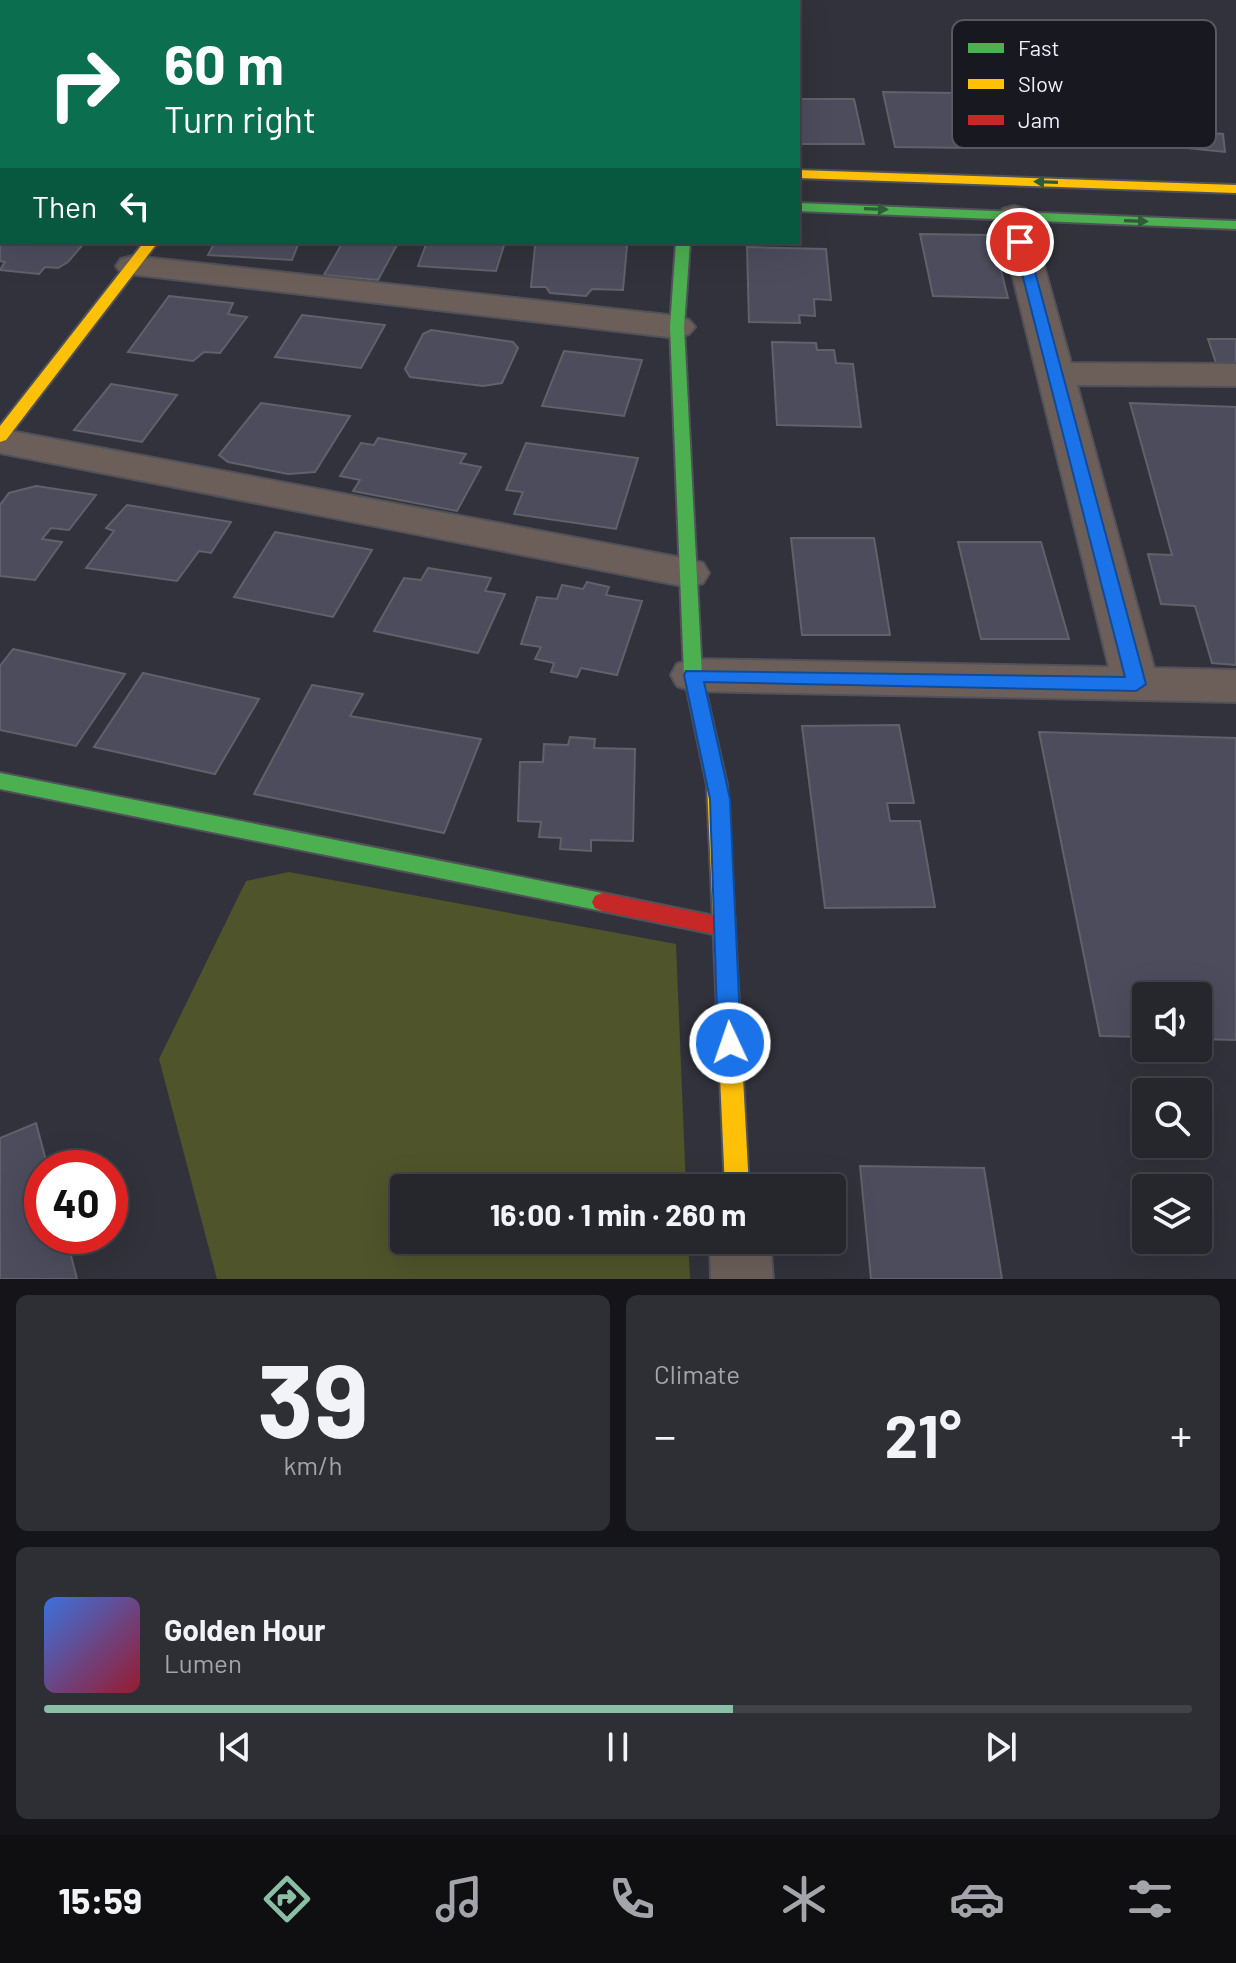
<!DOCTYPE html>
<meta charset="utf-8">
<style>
:root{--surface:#26262d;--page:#2e2e35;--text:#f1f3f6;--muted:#a4a5aa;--line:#424349;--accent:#8abfa5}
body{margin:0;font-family:Barlow,sans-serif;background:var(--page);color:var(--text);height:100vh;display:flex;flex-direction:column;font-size:30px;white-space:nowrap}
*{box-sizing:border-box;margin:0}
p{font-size:26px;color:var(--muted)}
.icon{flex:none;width:44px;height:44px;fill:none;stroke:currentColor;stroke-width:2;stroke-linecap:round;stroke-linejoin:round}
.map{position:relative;height:1279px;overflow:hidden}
.panel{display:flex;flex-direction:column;gap:16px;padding:16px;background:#151519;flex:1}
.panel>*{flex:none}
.top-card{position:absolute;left:0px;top:0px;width:800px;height:244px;box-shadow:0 8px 32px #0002,0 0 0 2px var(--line);background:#0b6e4f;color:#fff;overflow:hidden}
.buttons{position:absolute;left:1132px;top:982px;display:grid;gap:16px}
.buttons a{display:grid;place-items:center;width:80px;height:80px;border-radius:8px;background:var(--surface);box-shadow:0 8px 32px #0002,0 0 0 2px var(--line);font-size:40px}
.speed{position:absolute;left:24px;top:1150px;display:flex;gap:16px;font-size:40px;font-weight:700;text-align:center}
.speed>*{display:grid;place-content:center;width:104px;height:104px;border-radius:50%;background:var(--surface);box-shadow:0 8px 32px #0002,0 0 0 2px var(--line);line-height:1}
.speed .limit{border:12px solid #d22;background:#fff;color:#111}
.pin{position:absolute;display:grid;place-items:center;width:68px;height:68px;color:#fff;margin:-34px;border:4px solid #fff;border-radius:50%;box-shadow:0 2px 8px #0007}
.me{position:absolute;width:88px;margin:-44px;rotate:357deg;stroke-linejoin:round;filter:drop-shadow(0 0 6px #0008)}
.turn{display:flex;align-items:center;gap:28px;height:168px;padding:0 32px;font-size:36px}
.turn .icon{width:104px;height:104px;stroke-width:2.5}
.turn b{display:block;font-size:56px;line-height:68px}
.then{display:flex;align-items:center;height:76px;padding:0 32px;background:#0003;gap:16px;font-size:30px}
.big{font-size:60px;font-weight:700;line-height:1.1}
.panel .card{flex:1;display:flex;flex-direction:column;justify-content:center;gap:12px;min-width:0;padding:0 28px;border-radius:12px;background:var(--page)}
.panel .dial{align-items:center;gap:0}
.dial b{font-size:104px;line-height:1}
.song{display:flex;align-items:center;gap:24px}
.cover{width:96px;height:96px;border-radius:12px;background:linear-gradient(135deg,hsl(220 70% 55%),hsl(350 70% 35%))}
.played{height:8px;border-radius:4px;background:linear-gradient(90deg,var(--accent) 60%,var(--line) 60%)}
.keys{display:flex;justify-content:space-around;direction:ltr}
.heat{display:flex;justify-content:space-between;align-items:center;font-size:44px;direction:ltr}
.panel .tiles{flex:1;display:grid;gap:16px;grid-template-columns:1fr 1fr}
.card:last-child{grid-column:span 2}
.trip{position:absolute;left:390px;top:1174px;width:456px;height:80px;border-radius:8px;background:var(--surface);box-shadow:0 8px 32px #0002,0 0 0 2px var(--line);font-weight:700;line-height:80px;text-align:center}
.tabs{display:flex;height:128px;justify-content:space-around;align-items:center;background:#0f0f12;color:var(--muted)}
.tabs .icon{width:56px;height:56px}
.tabs .selected{color:var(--accent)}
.tabs b{font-size:36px;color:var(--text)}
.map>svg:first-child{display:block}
.green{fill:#4f542b}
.building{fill:#4c4c5d;stroke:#606169;stroke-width:2}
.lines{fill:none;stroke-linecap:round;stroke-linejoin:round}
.street-casing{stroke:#51515a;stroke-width:4}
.fast-casing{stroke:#51515a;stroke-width:4}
.slow-casing{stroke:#51515a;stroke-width:4}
.jam-casing{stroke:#51515a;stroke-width:4}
.street{fill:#6c5f5a;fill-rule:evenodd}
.fast{fill:#4caf50;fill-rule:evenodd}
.slow{fill:#ffc107;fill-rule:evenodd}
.jam{fill:#c62828;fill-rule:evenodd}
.oneway{fill:#2f5c36}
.route{fill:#1a73e8;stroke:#114b97;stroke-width:2}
.key{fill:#171820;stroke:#575862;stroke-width:2}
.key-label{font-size:22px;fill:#edeffb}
</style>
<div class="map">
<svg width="1236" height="1279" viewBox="0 0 1236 1279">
<rect width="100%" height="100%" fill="#32323c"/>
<path class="green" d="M289,872L676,944L686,1188H404V1240H688L690,1279H217L159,1059L246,881Z"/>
<path class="building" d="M883,92L954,93L970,148L895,147Z
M798,99H854L864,144H798Z
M1166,129L1223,134L1225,152L1168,146Z
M920,234L992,235L1008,298L933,296Z
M3,242H85L68,262L58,268L45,267L39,274L0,270L5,262L0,261V246Z
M215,242H299L292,260L208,255Z
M343,242H391L398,243L378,280L324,275Z
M427,242H505L496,271L418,266Z
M542,242H617L627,246L623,290L592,289L586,296L550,293L546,287H531L535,246Z
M747,247L826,249L831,300L814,299L815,316L799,315L800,323L749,322Z
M169,296L233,303L228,314L247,317L220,353L204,352L193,361L128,352Z
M302,315L385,325L361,368L275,357Z
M431,330L513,342L518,348L502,383L483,386L410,377L405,369L423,334Z
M1208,339H1236V363H1216Z
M772,342L816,343L817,350H834L836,363L853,364L861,427L777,425Z
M564,351L642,360L624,416L542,406Z
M111,384L177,395L142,442L74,430Z
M261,403L350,416L315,472L288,474L228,462L219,455Z
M1130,403L1236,407V665L1212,663L1195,606L1161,604L1148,554L1172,555Z
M378,438L466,454L460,463L481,467L457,511L353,491L360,480L340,476L361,443L374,445Z
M526,443L638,458L616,529L514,514L523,492L506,490Z
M36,486L96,495L69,530L51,528L42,539L62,542L35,580L0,576V505L9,493Z
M127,505L231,522L211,553L199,551L177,581L86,568L114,531L106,528Z
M275,532L372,550L333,617L234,597Z
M791,538H874L890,635H802Z
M958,542H1041L1069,639H981Z
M428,568L491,578L485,591L505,594L478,653L374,631L404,578L421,580Z
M587,582L609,587L606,595L642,601L617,675L581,668L577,677L551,672L554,663L535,659L541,647L521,644L537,597L557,599L562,585L583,589Z
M13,649L125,674L76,746L0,730V666Z
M143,673L259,699L215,774L94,747Z
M312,685L363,694L350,716L481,739L444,833L254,794Z
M899,725L914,803H887L890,821H920L935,907L825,908L802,726Z
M1039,732L1236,738V1040L1198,1039V996H1146V1037L1100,1036Z
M570,737L595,739L594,748L635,749L633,841L591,840V851L560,849L561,838L539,837L541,822L518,821L520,762H543L544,744L568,745Z
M36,1123L48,1168H42V1236H66L77,1279H0V1138Z
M860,1166L984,1168L1002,1279H871Z"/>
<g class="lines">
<defs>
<path id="street" d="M347,0H375L346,2Z
M504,0H530V2H504Z
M1014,206L1025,209L1030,216L1071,363L1236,364V386L1077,385L1154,668L1236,670V702L693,691L677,686L671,675L677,664L693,659L1109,667L998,216L1003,209Z
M133,256L677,316L689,320L695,327L689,334L677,338L121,273L116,266L121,259Z
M0,429L688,559L703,563L709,573L703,583L688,587L0,453Z
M710,1240H770L773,1279H711Z"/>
<path id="fast" d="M0,176H2V184H0Z
M798,203L1236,221V229L798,211Z
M676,242H690L684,327L702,675L727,785L724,790H710L707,785L684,675L670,327Z
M0,773L602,893L609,896L612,902L609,908L602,911L0,789Z"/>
<path id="slow" d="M798,170L1236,185V193L798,178Z
M144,242H158L6,440L0,442V426Z
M717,777L724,780L727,785L749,1188H725L707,785L710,780Z"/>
<path id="jam" d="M0,144H2V152H0Z
M602,893L724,918L732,921L735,927L732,933L724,936L602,911L595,908L592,902L595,896Z"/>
</defs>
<use href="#street" class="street-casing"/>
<use href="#fast" class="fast-casing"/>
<use href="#slow" class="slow-casing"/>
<use href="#jam" class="jam-casing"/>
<use href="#street" class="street"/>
<use href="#fast" class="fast"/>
<use href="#slow" class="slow"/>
<use href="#jam" class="jam"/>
</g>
<defs><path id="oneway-solid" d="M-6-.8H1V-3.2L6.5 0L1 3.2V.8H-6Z" transform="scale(2)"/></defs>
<g class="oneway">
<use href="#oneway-solid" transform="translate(1046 182) rotate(-178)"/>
<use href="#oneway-solid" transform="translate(876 209) rotate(2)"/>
<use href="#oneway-solid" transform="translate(1136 221) rotate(2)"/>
</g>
<path class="route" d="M1020,238L1027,242L1146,684L1136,691L704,682L730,799L741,1043L738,1050L730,1053L722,1050L718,1043L710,799L684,675L686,671L1125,677L1014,242Z"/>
<rect x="952" y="20" width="264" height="128" rx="12" class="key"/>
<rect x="968" y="43" width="36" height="10" fill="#4caf50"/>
<rect x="968" y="79" width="36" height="10" fill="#ffc107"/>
<rect x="968" y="115" width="36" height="10" fill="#c62828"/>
<g class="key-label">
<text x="1018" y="56">Fast</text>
<text x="1018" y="92">Slow</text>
<text x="1018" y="128">Jam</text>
</g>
</svg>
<div class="buttons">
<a><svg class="icon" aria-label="sound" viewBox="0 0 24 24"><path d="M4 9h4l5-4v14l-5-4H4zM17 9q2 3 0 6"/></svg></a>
<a><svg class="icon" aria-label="search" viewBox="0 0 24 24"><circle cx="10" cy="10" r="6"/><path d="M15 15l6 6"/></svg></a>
<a><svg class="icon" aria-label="layers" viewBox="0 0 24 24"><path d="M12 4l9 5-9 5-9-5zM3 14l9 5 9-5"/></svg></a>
</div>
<div class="speed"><div class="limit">40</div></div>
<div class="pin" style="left:1020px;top:242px;background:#d93025"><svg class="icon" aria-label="arrive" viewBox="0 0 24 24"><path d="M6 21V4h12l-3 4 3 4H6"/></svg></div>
<svg class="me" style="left:730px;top:1043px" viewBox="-20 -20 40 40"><circle r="17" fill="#1a73e8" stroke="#fff" stroke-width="3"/><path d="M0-11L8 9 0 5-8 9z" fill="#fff"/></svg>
<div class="trip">16:00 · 1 min · 260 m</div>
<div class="top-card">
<div class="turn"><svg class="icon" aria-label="right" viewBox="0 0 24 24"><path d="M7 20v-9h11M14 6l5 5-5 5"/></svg><div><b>60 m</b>Turn right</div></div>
<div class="then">Then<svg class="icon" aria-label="left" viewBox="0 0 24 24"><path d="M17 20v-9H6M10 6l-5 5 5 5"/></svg></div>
</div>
</div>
<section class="panel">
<div class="tiles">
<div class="card dial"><b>39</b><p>km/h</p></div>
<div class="card"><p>Climate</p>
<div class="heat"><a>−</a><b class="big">21°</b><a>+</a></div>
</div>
<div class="card">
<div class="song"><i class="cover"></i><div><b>Golden Hour</b><p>Lumen</p></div></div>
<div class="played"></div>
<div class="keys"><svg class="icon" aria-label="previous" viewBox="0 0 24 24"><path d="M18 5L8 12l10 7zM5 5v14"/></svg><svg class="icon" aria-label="pause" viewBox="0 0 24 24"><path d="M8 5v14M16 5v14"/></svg><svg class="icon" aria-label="next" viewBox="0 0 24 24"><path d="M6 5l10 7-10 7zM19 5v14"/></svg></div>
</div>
</div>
</section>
<nav class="tabs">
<b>15:59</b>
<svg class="icon selected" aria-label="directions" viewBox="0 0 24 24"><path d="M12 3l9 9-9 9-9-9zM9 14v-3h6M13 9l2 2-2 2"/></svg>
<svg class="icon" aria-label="music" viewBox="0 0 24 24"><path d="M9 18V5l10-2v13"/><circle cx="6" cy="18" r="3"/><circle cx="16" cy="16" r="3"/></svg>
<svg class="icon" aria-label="phone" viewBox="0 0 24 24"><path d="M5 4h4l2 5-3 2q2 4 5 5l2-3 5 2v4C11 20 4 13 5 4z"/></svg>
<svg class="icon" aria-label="climate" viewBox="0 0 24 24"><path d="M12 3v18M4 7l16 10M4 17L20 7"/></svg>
<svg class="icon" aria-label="car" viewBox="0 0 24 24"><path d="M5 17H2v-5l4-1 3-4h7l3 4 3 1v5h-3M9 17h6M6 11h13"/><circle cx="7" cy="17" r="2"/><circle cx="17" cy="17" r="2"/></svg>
<svg class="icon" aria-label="filters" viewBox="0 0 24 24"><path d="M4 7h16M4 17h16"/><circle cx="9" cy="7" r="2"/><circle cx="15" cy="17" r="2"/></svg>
</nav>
